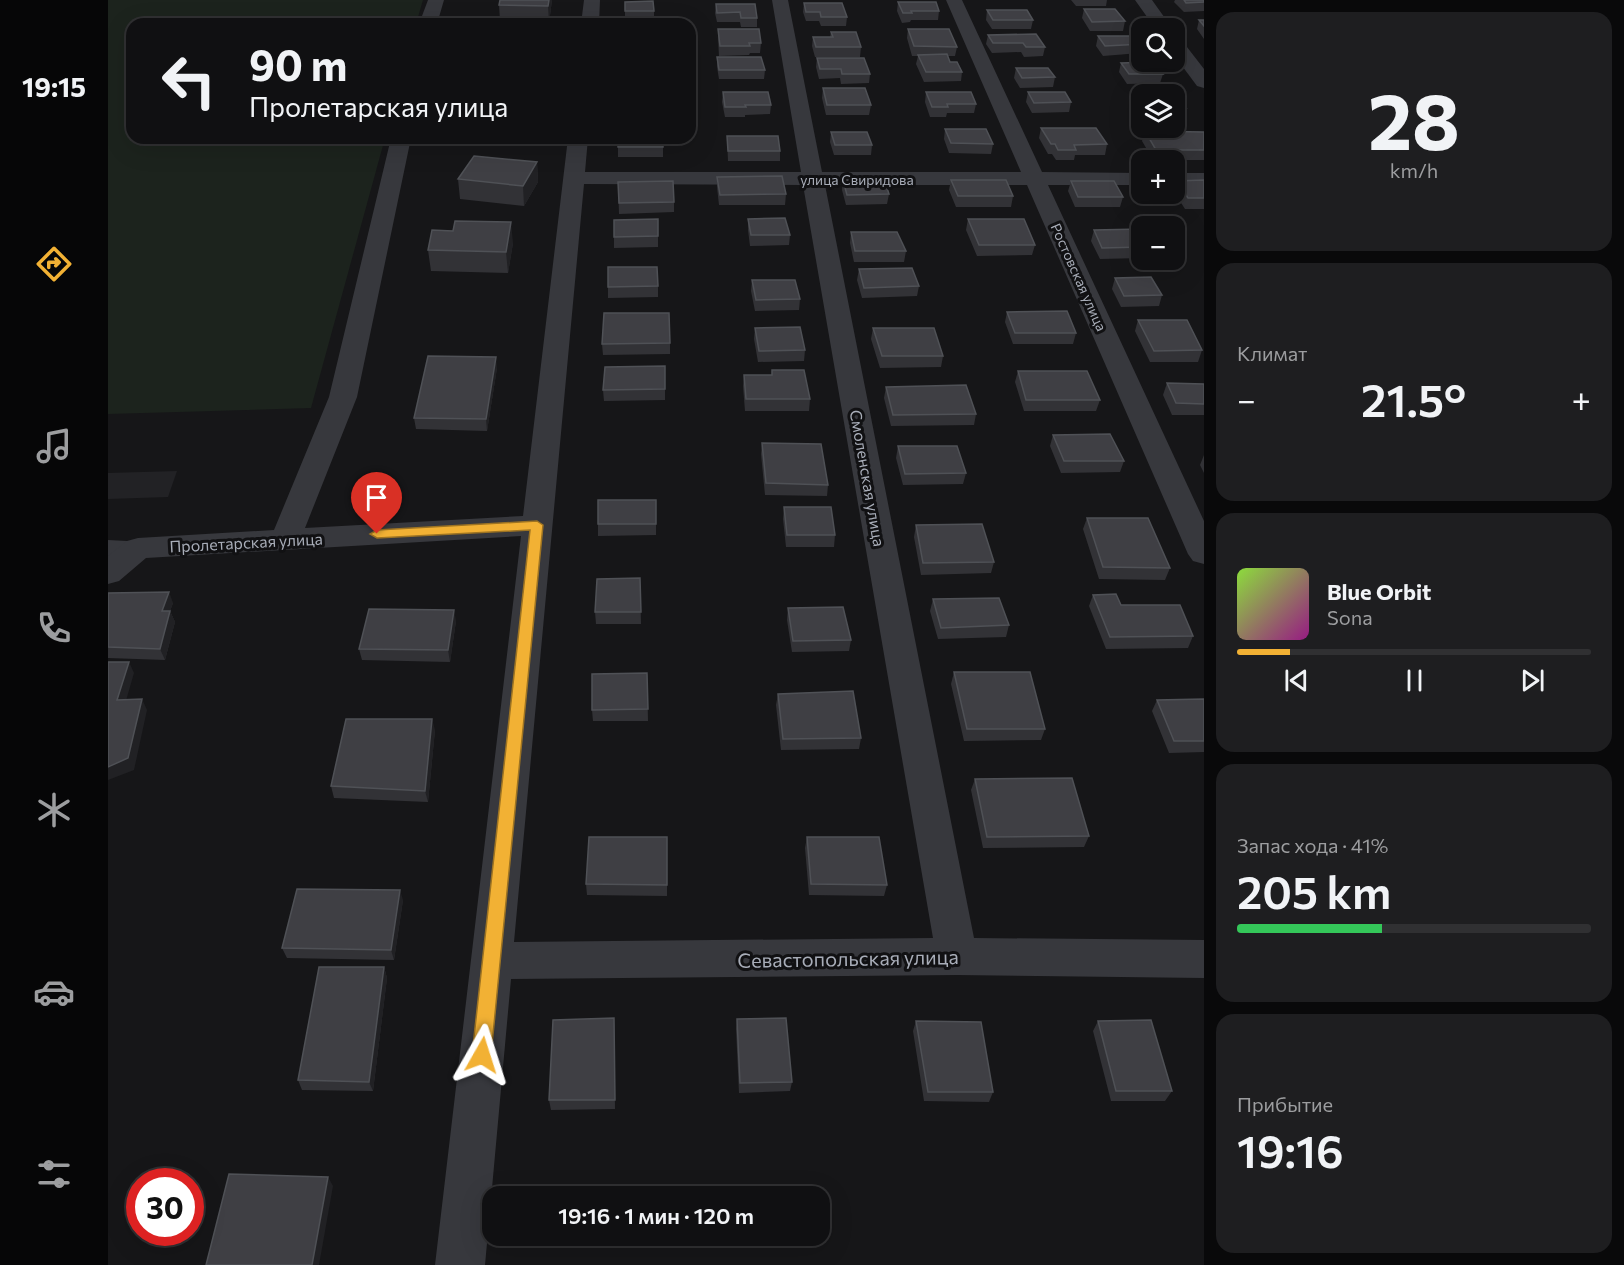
<!DOCTYPE html>
<html lang="ru">
<meta charset="utf-8">
<style>
:root{--surface:#101012;--page:#1e1e20;--text:#f1f3f6;--muted:#9c9d9f;--line:#303032;--accent:#f2b134}
body{margin:0;font-family:Commissioner,sans-serif;background:var(--page);color:var(--text);height:100vh;display:flex;flex-direction:column;font-size:22px;white-space:nowrap}
*{box-sizing:border-box;margin:0}
p{font-size:20px;color:var(--muted)}
.icon{flex:none;width:33px;height:33px;fill:none;stroke:currentColor;stroke-width:2;stroke-linecap:round;stroke-linejoin:round}
.map{position:relative;flex:1;overflow:hidden}
.side{display:flex;flex-direction:column;gap:12px;padding:12px;background:#09090a;width:420px}
.side>*{flex:none}
.guide{position:absolute;left:18px;top:18px;width:570px;height:126px;border-radius:18px;box-shadow:0 6px 24px #0002,0 0 0 2px var(--line);background:#101012;color:var(--text);overflow:hidden}
.buttons{position:absolute;left:1023px;top:18px;display:grid;gap:12px}
.buttons a{display:grid;place-items:center;width:54px;height:54px;border-radius:12px;background:var(--surface);box-shadow:0 6px 24px #0002,0 0 0 2px var(--line);font-size:30px}
.speed{position:absolute;left:18px;top:1168px;display:flex;gap:12px;font-size:30px;font-weight:700;text-align:center}
.speed>*{display:grid;place-content:center;width:78px;height:78px;border-radius:50%;background:var(--surface);box-shadow:0 6px 24px #0002,0 0 0 2px var(--line);line-height:1}
.speed .limit{border:9px solid #d22;background:#fff;color:#111}
.pin{position:absolute;display:grid;place-items:center;width:51px;height:51px;color:#fff;margin:-62px -26px;border-radius:50% 50% 50% 0;rotate:-45deg;box-shadow:0 0 6px #0007}
.pin .icon{rotate:45deg}
.me{position:absolute;width:66px;margin:-33px;rotate:6deg;stroke-linejoin:round;filter:drop-shadow(0 0 4px #0008)}
.turn{display:flex;align-items:center;gap:21px;height:126px;padding:0 24px;font-size:27px}
.turn .icon{width:78px;height:78px;stroke-width:2.5}
.turn b{display:block;font-size:42px;line-height:51px}
.big{font-size:45px;font-weight:600;line-height:1.1}
.side .tile{flex:1;display:flex;flex-direction:column;justify-content:center;gap:9px;min-width:0;padding:0 21px;border-radius:18px;background:var(--page)}
.side .dial{align-items:center;gap:0}
.dial b{font-size:78px;line-height:1}
.song{display:flex;align-items:center;gap:18px}
.cover{width:72px;height:72px;border-radius:9px;background:linear-gradient(135deg,hsl(90 70% 55%),hsl(310 70% 35%))}
.played{height:6px;border-radius:3px;background:linear-gradient(90deg,var(--accent) 15%,var(--line) 15%)}
.keys{display:flex;justify-content:space-around;direction:ltr}
.heat{display:flex;justify-content:space-between;align-items:center;font-size:33px;direction:ltr}
.charge{height:9px;border-radius:4px;background:linear-gradient(90deg,#34c759 41%,var(--line) 0)}
.trip{position:absolute;left:374px;top:1186px;width:348px;height:60px;border-radius:18px;background:var(--surface);box-shadow:0 6px 24px #0002,0 0 0 2px var(--line);font-weight:600;line-height:60px;text-align:center}
main{display:flex;flex:1;min-height:0}
.tabs{display:flex;flex-direction:column;width:108px;justify-content:space-around;align-items:center;background:#060607;color:var(--muted)}
.tabs .icon{width:42px;height:42px}
.tabs .active{color:var(--accent)}
.tabs b{font-size:27px;color:var(--text)}
.map>svg:first-child{display:block}
.built{fill:#222225}
.green{fill:#1c231d}
.lines{fill:none;stroke-linecap:round;stroke-linejoin:round}
.service{fill:#37383d;fill-rule:evenodd}
.minor{fill:#37383d;fill-rule:evenodd}
.tertiary{fill:#37383d;fill-rule:evenodd}
.wall{fill:#323236}
.shaded-wall{fill:#212124}
.building{fill:#3f3f44;stroke:#4f5156;stroke-width:1.5}
.route{fill:#f2b134;stroke:#9d7322;stroke-width:1.5}
.labels{text-anchor:middle;dominant-baseline:central;stroke-width:6;stroke-linejoin:round;paint-order:stroke}
.far-street-label{font-size:14px;fill:#a8adb8;stroke:#111113}
.street-label{font-size:16px;fill:#a8adb8;stroke:#111113}
.near-street-label{font-size:20px;fill:#a8adb8;stroke:#111113}
</style>
<main>
<nav class="tabs">
<b>19:15</b>
<svg class="icon active" aria-label="directions" viewBox="0 0 24 24"><path d="M12 3l9 9-9 9-9-9zM9 14v-3h6M13 9l2 2-2 2"/></svg>
<svg class="icon" aria-label="music" viewBox="0 0 24 24"><path d="M9 18V5l10-2v13"/><circle cx="6" cy="18" r="3"/><circle cx="16" cy="16" r="3"/></svg>
<svg class="icon" aria-label="phone" viewBox="0 0 24 24"><path d="M5 4h4l2 5-3 2q2 4 5 5l2-3 5 2v4C11 20 4 13 5 4z"/></svg>
<svg class="icon" aria-label="climate" viewBox="0 0 24 24"><path d="M12 3v18M4 7l16 10M4 17L20 7"/></svg>
<svg class="icon" aria-label="car" viewBox="0 0 24 24"><path d="M5 17H2v-5l4-1 3-4h7l3 4 3 1v5h-3M9 17h6M6 11h13"/><circle cx="7" cy="17" r="2"/><circle cx="17" cy="17" r="2"/></svg>
<svg class="icon" aria-label="filters" viewBox="0 0 24 24"><path d="M4 7h16M4 17h16"/><circle cx="9" cy="7" r="2"/><circle cx="15" cy="17" r="2"/></svg>
</nav>
<div class="map">
<svg width="1096" height="1265" viewBox="0 0 1096 1265">
<rect width="100%" height="100%" fill="#161618"/>
<path class="built" d="M69,471L60,497L0,499V473Z"/>
<path class="green" d="M0,0H315L308,24H24V138H277L203,408L0,414Z"/>
<g class="lines">
<path class="service" d="M0,540L38,542L42,548L38,554L0,556Z"/>
<path class="minor" d="M320,0H336L329,24H311Z
M476,0H492L491,24H473Z
M664,0H680L714,172H913L838,0H854L934,172L1034,173V185H940L1096,521V564L1085,561L1080,554L919,185H717L866,938L1096,940V978L849,975L403,979L377,1265H327L413,536L38,558L11,581L0,584V556L19,541L30,538L166,530L221,397L283,138H303L249,397L197,528L415,516L460,138H480L477,172H693ZM476,184L695,185L825,938L406,942Z
M1066,173H1096V185H1066Z"/>
<path class="tertiary" d="M1027,0H1044L1064,28H1047Z
M1066,37L1072,38L1096,69V88L1089,86L1066,55Z"/>
</g>
<path class="wall" d="M444,0L441,23L390,24L392,20L391,5Z
M963,0H999L998,6H968Z
M1067,0H1096V11L1076,12L1066,2Z
M517,2L546,11V20L517,21Z
M790,2L831,11L830,20H803L802,22L794,23L789,11Z
M696,3L739,17L738,26H713L711,21H698L695,12Z
M608,4L649,18V27H633L632,22H609L607,13Z
M976,9L1017,21L1015,31H982L974,18Z
M879,10L925,20L923,29H884L878,20Z
M1091,20H1096V39L1089,29Z
M610,29L653,43L652,53H642L641,55L611,56L610,38Z
M800,29L849,47L847,56H839L842,62L854,72L853,81L816,82L808,64L810,56H804L799,38Z
M723,32L753,47L752,57H707L704,46L705,37H722Z
M880,35L937,47L935,56L916,57L913,52L884,53L878,44Z
M990,36L1034,43L1032,53L995,56L988,46Z
M609,57L657,70L656,79H611L609,67Z
M709,58L762,74L761,83L733,84L732,78L711,79L708,67Z
M1013,63L1055,74L1052,83L1019,84L1011,72Z
M908,68L947,77L945,87L912,88L906,78Z
M715,88L763,105L761,115H718L714,98Z
M1035,91H1064L1078,108L1075,118H1066V94H1034Z
M615,92L663,105L662,114L637,115V117H617L614,102Z
M818,92L868,104L866,113H839L838,117H822L817,102Z
M920,92L963,102L961,112L924,113L918,102Z
M933,128L999,144L997,155H967L966,160H948L944,154H940L931,138Z
M837,129L885,144L883,154L841,153L836,139Z
M1037,131L1096,132V160H1045L1034,141Z
M723,132L764,145L763,155H726L722,142Z
M619,136L672,151V161H620Z
M376,138H419L418,142H396V146H377Z
M555,138V157H510V147Z
M429,162L430,182L416,206L352,199L350,179Z
M609,177L678,194L677,205H611L609,187Z
M735,180L781,194L779,204L738,205L734,190Z
M843,180L905,196L903,207H848L841,190Z
M1096,180V209H1077L1066,192V188L1069,181Z
M963,181L1015,197L1012,207H967L960,191Z
M510,182L566,202V212L511,214Z
M550,219V247L506,248V220Z
M640,219L682,235L681,245L642,246L640,230Z
M860,219L927,245L924,255L869,256L858,230Z
M1034,229V258L992,259L983,241L986,230Z
M743,232L798,251L796,262H746L742,243Z
M405,243L400,273L323,271L320,250Z
M751,269L811,286L809,296L754,298L749,280Z
M1007,278L1054,295L1051,306L1013,307L1004,289Z
M644,280L692,299L691,310L647,311L643,291Z
M550,286V297L500,298V287Z
M899,312L968,333L965,344H905L897,322Z
M1030,320L1094,350L1090,362H1042L1027,331Z
M647,328L697,350L696,361L650,362L646,339Z
M765,328L835,356L833,367L772,368L763,339Z
M562,343V354L495,355L494,344Z
M557,366V400L496,401L495,390Z
M389,368L379,431L308,429L306,418Z
M910,371L992,400L988,411H916L907,382Z
M636,375H663L702,399L701,411H637L635,386Z
M1059,383L1096,384V415H1064L1055,395Z
M778,387L868,414L866,425L783,426L776,398Z
M945,435L1016,461L1012,472L953,473L942,446Z
M654,443L720,485L719,496L657,495L653,454Z
M790,446L858,473L855,484L795,485L788,458Z
M1096,455V473L1092,465Z
M548,500V535L490,536V524Z
M676,507L727,535L726,547H678L675,519Z
M979,518L1062,568L1057,580L991,579L975,529Z
M808,525L886,562L883,573L813,575L806,537Z
M532,578L533,624H488L487,612Z
M0,593L65,603L62,611L67,622L57,660L0,658Z
M985,595L1013,605L1085,636L1080,648L998,649L981,606Z
M825,599L901,625L898,637L830,639L822,611Z
M680,608L743,640L741,651L684,652L679,620Z
M348,621L342,662L254,660L251,649Z
M846,672L937,729L933,740L856,741L843,684Z
M539,673L540,721H485L484,710Z
M670,694L753,738L751,749L673,750L668,705Z
M1096,699V752L1061,753L1044,711L1049,700Z
M327,730L320,802L226,798L223,786Z
M867,779L981,836L976,847L875,848L863,790Z
M559,837V896L479,895L478,884Z
M699,837L779,885L776,896L701,895L697,848Z
M295,900L286,960L179,958L174,948Z
M276,967L279,978L265,1091L194,1090L190,1080Z
M506,1018L507,1109L443,1110L441,1100Z
M629,1019L684,1082L682,1091L631,1093L628,1029Z
M808,1021L885,1092L881,1102L816,1101L805,1031Z
M990,1021L1064,1091L1057,1101H1003L985,1031Z"/>
<path class="shaded-wall" d="M441,0H444L441,23L440,6Z
M429,162L430,182L416,206L415,186Z
M403,222L405,243L400,273L398,252Z
M388,357L389,368L379,431L378,419Z
M61,592L65,603L62,611L67,622L57,660L52,649L54,611Z
M346,610L348,621L342,662L340,650Z
M21,662L26,673L15,711L9,700Z
M34,699L39,710L26,770L0,780V767Z
M324,719L327,730L320,802L317,791Z
M292,890L295,900L286,960L283,950Z
M276,967L279,978L265,1091L261,1082Z
M220,1177L225,1186L211,1265H204Z"/>
<path class="building" d="M392,0H441L440,6L391,5Z
M1076,0H1096V2L1078,3Z
M545,1L546,11H517V2Z
M790,2H828L831,11H803L804,13H795Z
M696,3H734L739,17H713L712,12H698Z
M608,4H647L649,18H633L632,12L609,13Z
M976,9H1007L1017,21L984,22Z
M879,10H919L925,20H885Z
M391,20H437L436,24H390Z
M1091,20H1096V26Z
M610,29H651L653,43H641L642,46H612Z
M800,29H841L849,47L806,46Z
M723,32H748L753,47H708L705,37H725Z
M928,34L937,47H918L915,43H885L880,35Z
M990,36H1028L1034,44L997,46Z
M839,54L842,62H849L854,72H818L810,55Z
M609,57H653L657,70H611Z
M709,58H756L762,74H734L733,69H712Z
M1045,62L1055,74H1021L1013,63Z
M908,68H940L947,77L914,78Z
M715,88H757L763,105H719Z
M1035,91H1064L1078,108H1066V94H1037Z
M615,92H660L663,105H637L638,107H617Z
M818,92H863L868,104H839L840,107H824Z
M920,92H957L963,102L926,103Z
M933,128H988L999,144L966,145L968,150H950L947,144H943Z
M837,129H878L885,144L843,143Z
M1037,131L1096,132V150H1048Z
M723,132H759L764,145H727Z
M619,136H670L672,151H620Z
M510,138H555V147H510Z
M366,156L429,162L415,186L350,179Z
M674,176L678,194L612,195L609,177Z
M776,179L781,194L739,195L735,180Z
M843,180H898L905,196H850Z
M1096,180V198H1080L1069,181Z
M565,181L566,202L511,203L510,182Z
M963,181H1006L1015,197H970Z
M677,218L682,235H643L640,219Z
M550,219V236L506,237V220Z
M860,219H916L927,245H871Z
M347,221L403,222L398,252L320,250L324,230L345,231Z
M1034,229V247L994,248L986,230Z
M743,232H789L798,251H747Z
M500,267H549L550,286L500,287Z
M804,268L811,286L756,288L751,269Z
M1043,277L1054,295L1016,296L1007,278Z
M644,280H687L692,299L648,300Z
M959,311L968,333H907L899,312Z
M496,313H561L562,343L494,344Z
M1030,320H1079L1094,350L1046,351Z
M692,327L697,350L651,351L647,328Z
M765,328H826L835,356H774Z
M320,356L388,357L378,419L306,418Z
M557,366V389L495,390L497,367Z
M664,370H696L702,399H638L636,375H664Z
M910,371H979L992,400H918Z
M1059,383L1096,384V404L1068,403Z
M858,385L868,414L785,415L778,387Z
M1002,434L1016,461H956L945,435Z
M654,443L713,444L720,485L658,483Z
M790,446H849L858,473L797,474Z
M490,500H548V524H490Z
M676,507H723L727,535H679Z
M979,518H1040L1062,568L995,567Z
M874,524L886,562L815,563L808,525Z
M532,578L533,612H487L489,579Z
M61,592L54,611H62L52,649L0,647V593Z
M1008,594L1013,605H1072L1085,636L1002,637L985,595Z
M891,598L901,625L833,628L825,599Z
M735,607L743,640L685,641L680,608Z
M261,609L346,610L340,650L251,649Z
M0,662H21L9,700L34,699L20,758L0,767Z
M846,672H922L937,729H859Z
M539,673L540,709L484,710V674Z
M745,691L753,738L675,739L670,694Z
M1096,699V741H1066L1049,700Z
M238,719H324L317,791L223,786Z
M964,778L981,836L879,837L867,779Z
M481,837H559V885L478,884Z
M699,837H771L779,885L703,884Z
M189,889L292,890L283,950L174,948Z
M211,967H276L261,1082L190,1080Z
M506,1018L507,1100H441L445,1020Z
M678,1018L684,1082L632,1083L629,1019Z
M1043,1020L1064,1091H1008L990,1021Z
M808,1021L873,1022L885,1092H820Z
M121,1174L220,1177L204,1265H98Z"/>
<path class="route" d="M429,521L435,525L383,1055L380,1061L374,1063L367,1061L364,1055L422,530L269,538L262,534L269,530Z"/>
<g class="labels">
<g class="far-street-label">
<text x="749" y="179">улица Свиридова</text>
<text transform="translate(971 277) rotate(66)">Ростовская улица</text>
</g>
<g class="street-label">
<text transform="translate(760 478) rotate(80)">Смоленская улица</text>
<text transform="translate(138 542) rotate(-3)">Пролетарская улица</text>
</g>
<g class="near-street-label">
<text transform="translate(740 958) rotate(-1)">Севастопольская улица</text>
</g>
</g>
</svg>
<div class="buttons">
<a><svg class="icon" aria-label="search" viewBox="0 0 24 24"><circle cx="10" cy="10" r="6"/><path d="M15 15l6 6"/></svg></a>
<a><svg class="icon" aria-label="layers" viewBox="0 0 24 24"><path d="M12 4l9 5-9 5-9-5zM3 14l9 5 9-5"/></svg></a>
<a>+</a>
<a>−</a>
</div>
<div class="speed"><div class="limit">30</div></div>
<div class="pin" style="left:269px;top:534px;background:#d93025"><svg class="icon" aria-label="arrive" viewBox="0 0 24 24"><path d="M6 21V4h12l-3 4 3 4H6"/></svg></div>
<svg class="me" style="left:374px;top:1055px" viewBox="-20 -20 40 40"><path d="M0-17L14 15 0 8-14 15z" fill="#f2b134" stroke="#fff" stroke-width="4"/></svg>
<div class="trip">19:16 · 1 мин · 120 m</div>
<div class="guide">
<div class="turn"><svg class="icon" aria-label="left" viewBox="0 0 24 24"><path d="M17 20v-9H6M10 6l-5 5 5 5"/></svg><div><b>90 m</b>Пролетарская улица</div></div>
</div>
</div>
<section class="side">
<div class="tile dial"><b>28</b><p>km/h</p></div>
<div class="tile"><p>Климат</p>
<div class="heat"><a>−</a><b class="big">21.5°</b><a>+</a></div>
</div>
<div class="tile">
<div class="song"><i class="cover"></i><div><b>Blue Orbit</b><p>Sona</p></div></div>
<div class="played"></div>
<div class="keys"><svg class="icon" aria-label="previous" viewBox="0 0 24 24"><path d="M18 5L8 12l10 7zM5 5v14"/></svg><svg class="icon" aria-label="pause" viewBox="0 0 24 24"><path d="M8 5v14M16 5v14"/></svg><svg class="icon" aria-label="next" viewBox="0 0 24 24"><path d="M6 5l10 7-10 7zM19 5v14"/></svg></div>
</div>
<div class="tile"><p>Запас хода · 41%</p><b class="big">205 km</b><div class="charge"></div></div>
<div class="tile"><p>Прибытие</p><b class="big">19:16</b></div>
</section>
</main>
